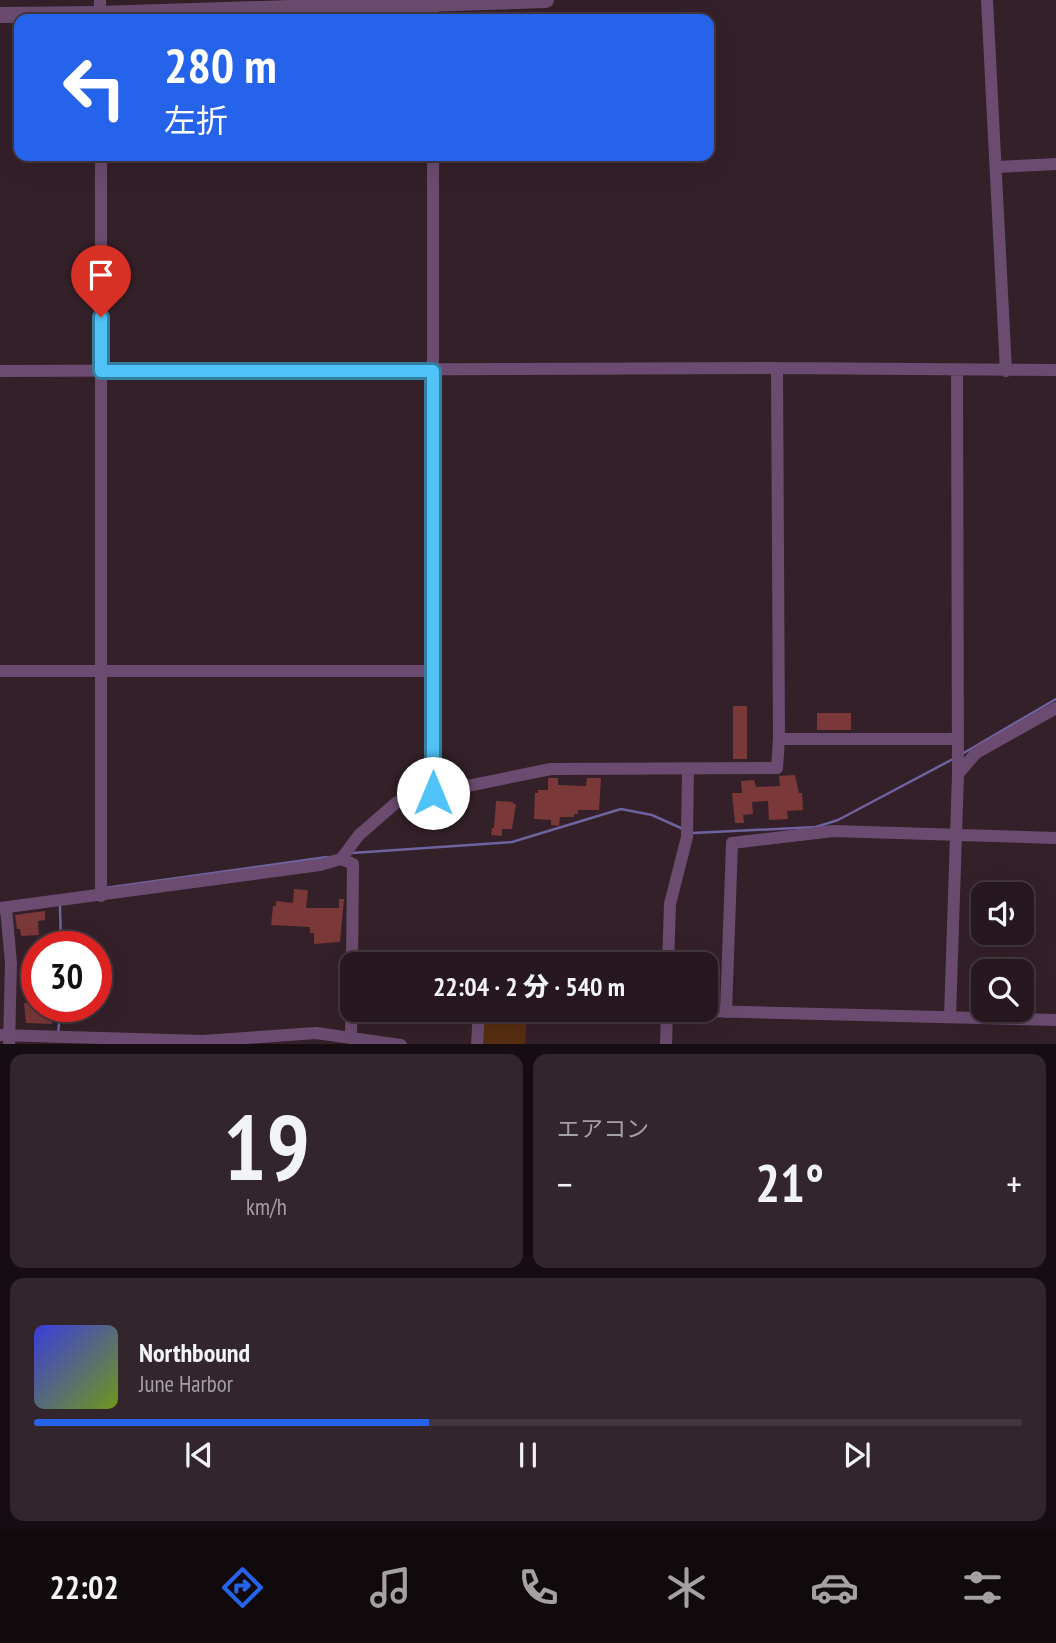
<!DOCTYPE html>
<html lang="ja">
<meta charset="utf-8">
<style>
:root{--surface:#27181f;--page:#33252c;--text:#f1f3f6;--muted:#a4a0a4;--line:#43373d;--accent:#2563eb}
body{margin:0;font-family:"PT Sans Narrow","Noto Sans JP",sans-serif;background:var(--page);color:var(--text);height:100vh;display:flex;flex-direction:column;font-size:26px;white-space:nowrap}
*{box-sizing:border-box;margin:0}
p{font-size:23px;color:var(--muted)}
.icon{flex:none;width:38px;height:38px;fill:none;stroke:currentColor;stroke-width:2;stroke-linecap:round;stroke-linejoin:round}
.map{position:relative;height:1044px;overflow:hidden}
.drawer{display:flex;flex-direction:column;gap:10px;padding:10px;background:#150d11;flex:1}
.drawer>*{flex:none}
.top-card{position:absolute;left:14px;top:14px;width:700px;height:147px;border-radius:14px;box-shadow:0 7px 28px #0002,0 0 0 2px var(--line);background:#2563eb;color:#fff;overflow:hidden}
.buttons{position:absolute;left:971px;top:882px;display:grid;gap:14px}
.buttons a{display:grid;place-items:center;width:63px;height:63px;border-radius:14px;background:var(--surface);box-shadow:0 7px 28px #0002,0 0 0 2px var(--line);font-size:35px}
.speed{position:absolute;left:21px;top:931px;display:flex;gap:14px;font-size:35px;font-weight:700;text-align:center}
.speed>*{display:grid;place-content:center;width:91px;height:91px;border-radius:50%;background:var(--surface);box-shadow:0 7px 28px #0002,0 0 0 2px var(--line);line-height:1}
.speed .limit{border:10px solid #d22;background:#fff;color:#111}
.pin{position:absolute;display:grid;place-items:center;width:60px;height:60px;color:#fff;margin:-72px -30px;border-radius:50% 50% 50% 0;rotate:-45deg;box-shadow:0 0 7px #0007}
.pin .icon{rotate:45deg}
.me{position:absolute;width:77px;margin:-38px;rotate:0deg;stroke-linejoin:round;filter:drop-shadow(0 0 5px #0008)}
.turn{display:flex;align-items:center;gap:24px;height:147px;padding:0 35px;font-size:32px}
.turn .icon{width:91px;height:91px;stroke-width:2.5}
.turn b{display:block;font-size:49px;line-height:60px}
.big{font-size:52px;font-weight:800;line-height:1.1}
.drawer .card{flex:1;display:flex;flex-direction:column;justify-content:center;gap:10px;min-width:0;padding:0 24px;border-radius:14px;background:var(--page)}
.drawer .dial{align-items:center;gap:0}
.dial b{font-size:91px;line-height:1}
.song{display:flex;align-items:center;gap:21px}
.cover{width:84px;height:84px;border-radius:10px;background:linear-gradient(135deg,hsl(240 70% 55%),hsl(80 70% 35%))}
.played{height:7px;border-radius:4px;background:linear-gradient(90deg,var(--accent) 40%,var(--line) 40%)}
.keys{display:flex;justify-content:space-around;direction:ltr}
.heat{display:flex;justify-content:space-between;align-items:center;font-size:38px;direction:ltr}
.drawer .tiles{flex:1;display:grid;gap:10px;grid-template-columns:1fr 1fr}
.card:last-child{grid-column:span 2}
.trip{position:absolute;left:340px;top:952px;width:378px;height:70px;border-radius:14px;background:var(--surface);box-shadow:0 7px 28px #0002,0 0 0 2px var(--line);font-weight:800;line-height:70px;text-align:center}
.tabs{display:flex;height:112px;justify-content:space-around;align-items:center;background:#100a0c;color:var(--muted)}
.tabs .icon{width:49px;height:49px}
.tabs .on{color:var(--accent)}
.tabs b{font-size:32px;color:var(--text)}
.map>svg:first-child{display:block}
.green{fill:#582f12}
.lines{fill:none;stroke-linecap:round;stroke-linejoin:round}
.stream{stroke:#6e639f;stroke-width:2.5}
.building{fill:#7a3838}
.minor{stroke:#6b4c70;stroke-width:12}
.tertiary{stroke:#6b4c70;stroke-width:16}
.route-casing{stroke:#337fa1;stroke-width:18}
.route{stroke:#4fc3f7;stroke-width:12}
</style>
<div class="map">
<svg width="1056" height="1045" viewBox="0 0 1056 1045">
<rect width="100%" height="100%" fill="#342029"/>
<path class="green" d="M486,1010L527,1012L525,1044L485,1045L483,1043V1011Z"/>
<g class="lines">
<path class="stream" d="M962,754L1056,699
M693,833L816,827L838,820L953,759
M352,853L512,842L621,809L652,815L683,829
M105,888L327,857
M60,905L61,947
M58,1034L61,1006"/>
</g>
<path class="building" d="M733,706H747V759H733Z
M817,713H851V730H817Z
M795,775L799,793H802L803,810L787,811L788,819L769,820L768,801L752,802L753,814L743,815L744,823H735L732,793H742L741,781L754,780L756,787L780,786L779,776Z
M548,778H558V785L586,786L587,778H601L599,810H578V814H574V817H560L559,826L551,825V820L534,819L535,793H538V790H548Z
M496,801L513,802V804H516L512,829H502V836L491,835L492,828H494Z
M294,889L308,890L306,908H339V899H344L340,942L314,944V933H310V927L271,925L273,906H276V901L293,903Z
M45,911V920L38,921L39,935L21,936L20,929H17L15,915Z
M23,969H37V1006H52V1024L26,1023L24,1003H27L28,982H22Z"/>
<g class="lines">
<path class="minor" d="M432,0V19
M987,0L1006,371
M100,19V0
M101,156V896
M433,156V793
M996,167L1056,164
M0,371L777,368L1056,370
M0,671H433
M779,739H958
M958,774L976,753L1056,708
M341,859L353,864L352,964
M0,908L320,865L341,859L359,835L397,802L433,793L551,769L777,768L779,739L777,368
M6,908L11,963L9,1045
M668,964L670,904L687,837L688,769
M668,1010L1056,1020
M726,1012L732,843L833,831L1056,838
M950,1017L958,774L957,371
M0,1035L203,1041L316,1033L401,1045
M351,1037L352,967
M477,1045L479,1010
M666,1045L667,1010"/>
<path class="tertiary" d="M0,15L100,14L546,0"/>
</g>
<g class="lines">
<defs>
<path id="route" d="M101,317V371H433V793"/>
</defs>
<use href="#route" class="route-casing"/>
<use href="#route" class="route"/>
</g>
</svg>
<div class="buttons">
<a><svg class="icon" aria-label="sound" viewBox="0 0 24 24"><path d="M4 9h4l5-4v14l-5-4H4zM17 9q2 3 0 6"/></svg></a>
<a><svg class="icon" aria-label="search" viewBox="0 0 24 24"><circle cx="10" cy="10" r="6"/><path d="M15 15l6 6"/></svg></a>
</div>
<div class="speed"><div class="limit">30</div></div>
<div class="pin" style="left:101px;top:317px;background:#d93025"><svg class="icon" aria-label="arrive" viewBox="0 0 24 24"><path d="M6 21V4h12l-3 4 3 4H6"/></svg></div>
<svg class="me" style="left:433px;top:793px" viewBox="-20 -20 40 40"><circle r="19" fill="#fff"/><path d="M0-13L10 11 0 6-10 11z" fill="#4fc3f7"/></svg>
<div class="trip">22:04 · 2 分 · 540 m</div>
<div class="top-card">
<div class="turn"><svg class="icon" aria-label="left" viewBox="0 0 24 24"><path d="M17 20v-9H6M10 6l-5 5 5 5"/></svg><div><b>280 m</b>左折</div></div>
</div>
</div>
<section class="drawer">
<div class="tiles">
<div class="card dial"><b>19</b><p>km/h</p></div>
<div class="card"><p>エアコン</p>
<div class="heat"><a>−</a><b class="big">21°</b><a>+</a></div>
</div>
<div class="card">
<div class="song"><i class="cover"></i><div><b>Northbound</b><p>June Harbor</p></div></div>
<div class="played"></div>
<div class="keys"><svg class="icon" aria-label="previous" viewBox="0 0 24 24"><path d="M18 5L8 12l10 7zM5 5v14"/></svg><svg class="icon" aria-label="pause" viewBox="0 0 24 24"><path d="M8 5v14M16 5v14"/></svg><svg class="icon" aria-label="next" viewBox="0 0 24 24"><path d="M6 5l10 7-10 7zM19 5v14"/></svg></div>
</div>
</div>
</section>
<nav class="tabs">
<b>22:02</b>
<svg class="icon on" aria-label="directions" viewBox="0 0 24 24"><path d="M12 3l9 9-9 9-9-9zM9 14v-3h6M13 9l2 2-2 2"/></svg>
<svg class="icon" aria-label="music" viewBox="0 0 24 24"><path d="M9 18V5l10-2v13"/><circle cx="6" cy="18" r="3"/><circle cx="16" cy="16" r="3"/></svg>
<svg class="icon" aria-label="phone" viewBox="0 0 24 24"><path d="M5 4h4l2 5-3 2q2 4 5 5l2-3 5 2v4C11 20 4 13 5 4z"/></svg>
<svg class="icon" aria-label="climate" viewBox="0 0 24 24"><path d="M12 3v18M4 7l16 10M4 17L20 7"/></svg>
<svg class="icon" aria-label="car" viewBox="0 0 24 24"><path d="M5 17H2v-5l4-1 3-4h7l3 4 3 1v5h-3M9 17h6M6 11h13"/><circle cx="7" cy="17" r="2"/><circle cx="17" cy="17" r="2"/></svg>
<svg class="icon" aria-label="filters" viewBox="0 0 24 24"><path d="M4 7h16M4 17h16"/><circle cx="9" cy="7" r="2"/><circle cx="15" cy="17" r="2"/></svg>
</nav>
